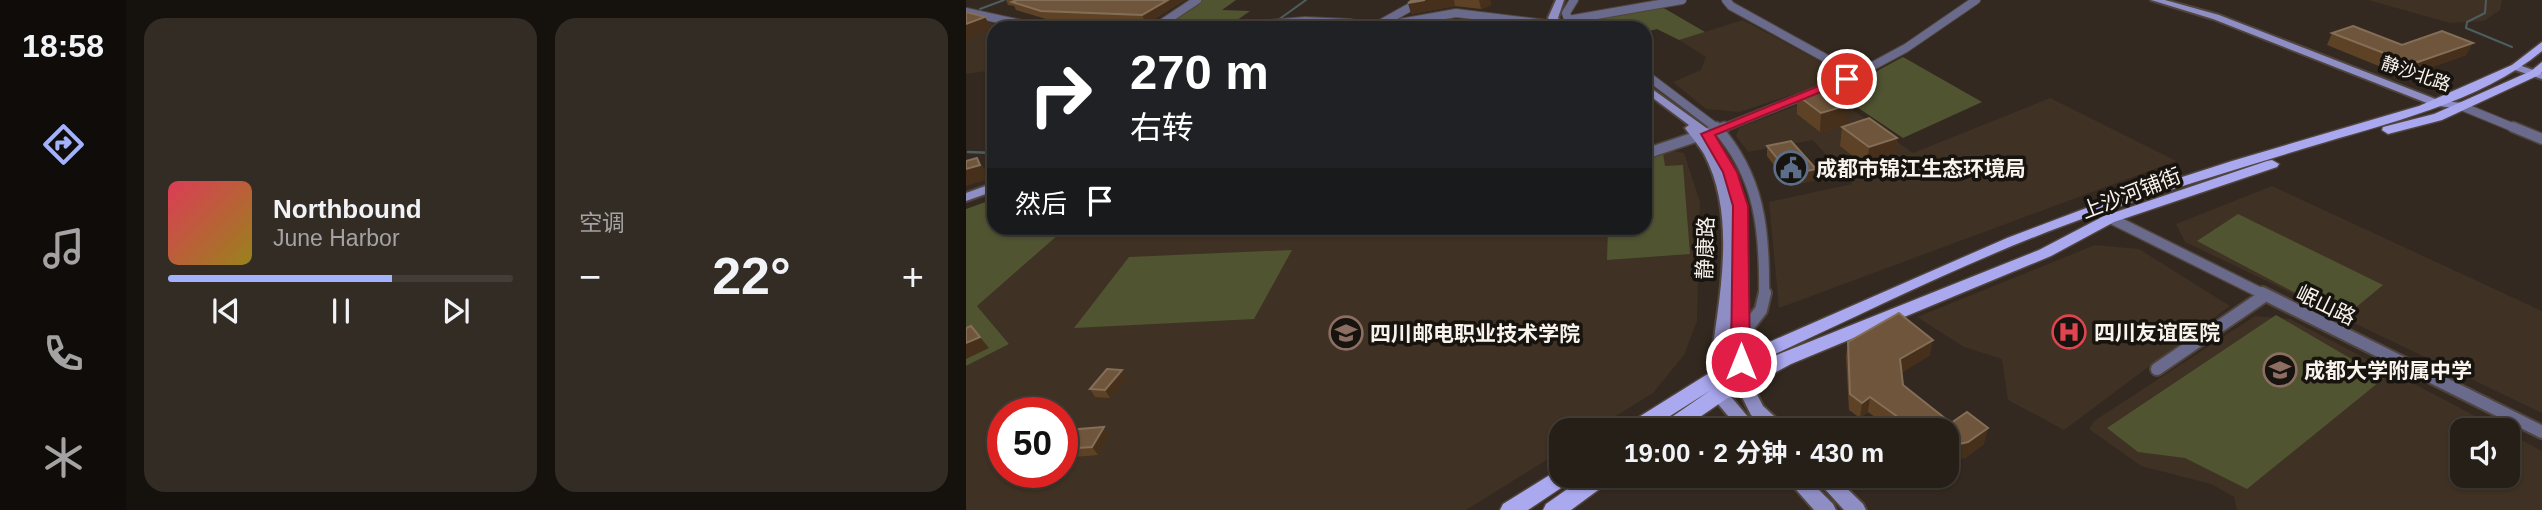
<!DOCTYPE html>
<html lang="zh">
<meta charset="utf-8">
<style>
:root{--surface:#261f18;--page:#322c25;--text:#f1f3f6;--muted:#a4a2a2;--line:#423d37;--accent:#a2b2fd}
body{margin:0;font-family:Arial,"Noto Sans SC",sans-serif;background:var(--page);color:var(--text);height:100vh;display:flex;flex-direction:column;font-size:26px;white-space:nowrap}
*{box-sizing:border-box;margin:0}
p{font-size:23px;color:var(--muted)}
.icon{flex:none;width:38px;height:38px;fill:none;stroke:currentColor;stroke-width:2;stroke-linecap:round;stroke-linejoin:round}
.map{position:relative;flex:1;overflow:hidden}
.panel{display:flex;flex-direction:column;gap:18px;padding:18px;background:#15110d;width:840px}
.panel>*{flex:none}
.top-card{position:absolute;left:21px;top:21px;width:665px;height:214px;border-radius:21px;box-shadow:0 2px 5px #0004,0 0 0 2px var(--line);background:#202124;color:#fff;overflow:hidden}
.controls{position:absolute;left:1484px;top:418px;display:grid;gap:14px}
.controls a{display:grid;place-items:center;width:70px;height:70px;border-radius:14px;background:var(--surface);box-shadow:0 2px 5px #0004,0 0 0 2px var(--line);font-size:35px}
.speed{position:absolute;left:21px;top:397px;display:flex;gap:14px;font-size:35px;font-weight:700;text-align:center}
.speed>*{display:grid;place-content:center;width:91px;height:91px;border-radius:50%;background:var(--surface);box-shadow:0 2px 5px #0004,0 0 0 2px var(--line);line-height:1}
.speed .limit{border:10px solid #d22;background:#fff;color:#111}
.pin{position:absolute;display:grid;place-items:center;width:60px;height:60px;color:#fff;margin:-30px;border:4px solid #fff;border-radius:50%;box-shadow:0 2px 7px #0007}
.me{position:absolute;width:77px;margin:-38px;rotate:0deg;stroke-linejoin:round;filter:drop-shadow(0 0 5px #0008)}
.turn{display:flex;align-items:center;gap:24px;height:147px;padding:0 28px;font-size:32px}
.turn .icon{width:91px;height:91px;stroke-width:2.5}
.turn b{display:block;font-size:49px;line-height:60px}
.then{display:flex;align-items:center;height:66px;padding:0 28px;background:#0003;gap:14px;font-size:26px}
.big{font-size:52px;font-weight:700;line-height:1.1}
.panel .card{flex:1;display:flex;flex-direction:column;justify-content:center;gap:10px;min-width:0;padding:0 24px;border-radius:21px;background:var(--page)}
.song{display:flex;align-items:center;gap:21px}
.cover{width:84px;height:84px;border-radius:10px;background:linear-gradient(135deg,hsl(350 70% 55%),hsl(50 70% 35%))}
.played{height:7px;border-radius:4px;background:linear-gradient(90deg,var(--accent) 65%,var(--line) 65%)}
.keys{display:flex;justify-content:space-around;direction:ltr}
.heat{display:flex;justify-content:space-between;align-items:center;font-size:38px;direction:ltr}
.panel .tiles{flex:1;display:grid;gap:18px;grid-template-columns:repeat(2,1fr)}
.trip{position:absolute;left:583px;top:418px;width:410px;height:70px;border-radius:21px;background:var(--surface);box-shadow:0 2px 5px #0004,0 0 0 2px var(--line);font-weight:700;line-height:70px;text-align:center}
main{display:flex;flex:1;min-height:0}
.tab-bar{display:flex;flex-direction:column;width:126px;justify-content:space-around;align-items:center;background:#0f0c0a;color:var(--muted)}
.tab-bar .icon{width:49px;height:49px}
.tab-bar .current{color:var(--accent)}
.tab-bar b{font-size:32px;color:var(--text)}
.map>svg:first-child{display:block}
.built{fill:#3f3123;fill-rule:evenodd}
.green{fill:#515431}
.lines{fill:none;stroke-linecap:round;stroke-linejoin:round}
.stream-far1{stroke:#4d5e61;stroke-width:2}
.stream{stroke:#4d5e61;stroke-width:2.5}
.street-far2-casing{stroke:#4f453d;stroke-width:10}
.street-far1-casing{stroke:#4f453d;stroke-width:13}
.street-casing{stroke:#4f453d;stroke-width:16}
.secondary-casing{stroke:#4f453d;stroke-width:4}
.primary-casing{stroke:#4f453d;stroke-width:3}
.street-far2{stroke:#6a6a8d;stroke-width:8}
.street-far1{stroke:#6a6a8d;stroke-width:10}
.street{stroke:#6a6a8d;stroke-width:12}
.secondary{fill:#8e8dc4;fill-rule:evenodd}
.primary{fill:#aaa8ef;fill-rule:evenodd}
.wall{fill:#5e4226}
.shaded-wall{fill:#46301b}
.building{fill:#6e553b;stroke:#846e57;stroke-width:2}
.route{fill:#e11d48;stroke:#92132f;stroke-width:2}
.labels{text-anchor:middle;dominant-baseline:central;stroke-width:7;stroke-linejoin:round;paint-order:stroke}
.far-street-label{font-size:18px;fill:#f9f3ed;stroke:#17130e}
.poi-label{font-size:21px;font-weight:bold;fill:#f9f3ed;stroke:#17130e;text-anchor:start}
.street-label{font-size:21px;fill:#f9f3ed;stroke:#17130e}
</style>
<main>
<nav class="tab-bar">
<b>18:58</b>
<svg class="icon current" aria-label="directions" viewBox="0 0 24 24"><path d="M12 3l9 9-9 9-9-9zM9 14v-3h6M13 9l2 2-2 2"/></svg>
<svg class="icon" aria-label="music" viewBox="0 0 24 24"><path d="M9 18V5l10-2v13"/><circle cx="6" cy="18" r="3"/><circle cx="16" cy="16" r="3"/></svg>
<svg class="icon" aria-label="phone" viewBox="0 0 24 24"><path d="M5 4h4l2 5-3 2q2 4 5 5l2-3 5 2v4C11 20 4 13 5 4z"/></svg>
<svg class="icon" aria-label="climate" viewBox="0 0 24 24"><path d="M12 3v18M4 7l16 10M4 17L20 7"/></svg>
</nav>
<section class="panel">
<div class="tiles">
<div class="card">
<div class="song"><i class="cover"></i><div><b>Northbound</b><p>June Harbor</p></div></div>
<div class="played"></div>
<div class="keys"><svg class="icon" aria-label="previous" viewBox="0 0 24 24"><path d="M18 5L8 12l10 7zM5 5v14"/></svg><svg class="icon" aria-label="pause" viewBox="0 0 24 24"><path d="M8 5v14M16 5v14"/></svg><svg class="icon" aria-label="next" viewBox="0 0 24 24"><path d="M6 5l10 7-10 7zM19 5v14"/></svg></div>
</div>
<div class="card"><p>空调</p>
<div class="heat"><a>−</a><b class="big">22°</b><a>+</a></div>
</div>
</div>
</section>
<div class="map">
<svg width="1576" height="510" viewBox="0 0 1576 510">
<rect width="100%" height="100%" fill="#332920"/>
<path class="built" d="M1402,0H1536L1534,10L1518,21L1484,23Z
M0,16L44,28H28V70L0,74Z
M777,20L874,72L872,79L774,112L740,109L707,82L735,70L740,57L713,40Z
M863,93L947,153L1084,98L1210,161L813,308L803,202L886,184L847,140L782,152L770,136L773,128Z
M696,149L718,153L734,202L731,321L718,355L687,393L627,430H595V451L500,510H0V366L43,344L11,306L100,228H679V155ZM37,413H96V472H37Z
M1306,186L1576,311V413L1219,242L1210,224Z
M1129,245L1173,249L1264,306L1098,430L1042,400L1036,359L998,347L951,317Z
M1289,316L1324,319L1536,430H1496V476H1542V433L1576,451V510H1271L1268,497L1245,484L1175,466L1123,429L1128,421Z"/>
<path class="green" d="M235,0H270L256,10L284,11L267,23L193,28Z
M696,7L739,32L713,40L691,29L679,32V28L615,26L625,19Z
M937,57L1016,102L937,138L870,93Z
M697,153L699,166L717,165L724,254L641,260L642,228H679V159Z
M28,199V228H100L11,306L43,344L0,366V209Z
M1272,214L1417,285L1377,318L1231,241Z
M326,250L288,319L108,328L163,257Z
M1310,315L1418,378L1281,489L1219,458L1172,452L1141,428Z"/>
<g class="lines">
<path class="stream-far1" d="M1520,0L1519,13L1501,22L1500,28L1546,47
M14,9L38,0
M312,20L340,0"/>
<path class="stream" d="M2,152L28,153"/>
<defs>
<path id="street-far2" d="M760,0L765,6L890,75
M0,12L74,28
M602,20L716,0
M414,24L457,0
M189,28L231,0
M259,28L339,21L383,23L406,28L490,13L580,24
M605,28L600,13L608,0
M679,74L752,129
M1495,106L1551,129
M755,129L890,75L940,48L1010,0"/>
<path id="street-far1" d="M750,127C794,176 799,231 798,295
M1547,127L1576,139
M679,154L759,127
M1128,210L1299,295"/>
<path id="street" d="M1296,293L1576,432
M775,336L795,310L799,293
M1191,369L1298,296"/>
<path id="secondary" d="M590,0H598L592,18L600,28H590L582,18Z
M1185,0H1199L1253,15L1472,100L1495,103L1500,106L1495,109L1466,105L1247,19Z
M1550,64L1576,73V79L1546,69V65Z
M679,84L746,132L770,172L780,206L784,381L797,406L818,425L821,430H801L785,415L768,381V295L759,376L761,392L793,430H774L747,398L743,376C751,306 773,220 738,154C733,145 725,137 719,128L723,125L679,92Z
M28,183V191L0,201V193Z
M818,476H839L867,504L870,510H848Z
M847,476H868L897,504L900,510H878Z"/>
<path id="primary" d="M1576,42V51C1515,102 1419,124 1343,147C1274,168 1204,189 1136,212C1015,253 898,314 781,367L747,389L813,354L1073,250L1138,216L1301,161L1306,160L1313,164L1311,167L1148,222L1085,256L825,364L760,399L715,430H691L694,425L745,390L682,430H657L660,425L769,357L1041,238L1123,207L1266,161L1453,106L1546,65Z
M1576,62V72L1573,75L1476,120L1422,134L1416,130L1417,127L1468,114L1565,71Z
M595,468V476H607L604,482L562,510H534L537,504Z
M620,476H646L643,482L605,510H577L580,504Z"/>
</defs>
<use href="#street-far2" class="street-far2-casing"/>
<use href="#street-far1" class="street-far1-casing"/>
<use href="#street" class="street-casing"/>
<use href="#secondary" class="secondary-casing"/>
<use href="#primary" class="primary-casing"/>
<use href="#street-far2" class="street-far2"/>
<use href="#street-far1" class="street-far1"/>
<use href="#street" class="street"/>
<use href="#secondary" class="secondary"/>
<use href="#primary" class="primary"/>
</g>
<path class="wall" d="M40,0H219L180,24L80,19L50,10L48,6L42,5Z
M446,0H524L525,5L515,9L489,6L445,14Z
M1366,33L1436,45L1500,55L1446,74L1430,73L1361,45Z
M831,95L881,124L854,132L831,114Z
M876,127L931,138L929,158L901,167L874,146Z
M801,146L850,169L849,180L824,186L801,156Z
M882,342L964,355L935,373L937,385L985,423L1018,444L999,458L980,430H927L902,412L894,418L883,410L880,357Z
M156,370L161,378L144,398L129,397L124,389Z
M143,435L132,455L96,458V438Z"/>
<path class="shaded-wall" d="M202,0H219L180,24L176,15Z
M459,0H488L489,6L445,14L442,3Z
M513,0H524L525,5L515,9Z
M19,17L26,29L0,39V24Z
M1507,43L1500,55L1446,74L1452,62Z
M882,105L881,124L854,132L855,113Z
M931,138L929,158L901,167L903,147Z
M11,158L20,171L23,179L0,186V169Z
M850,169L849,180L824,186L825,175Z
M14,337L23,348L0,359V343Z
M967,340L964,355L932,375L934,359Z
M156,370L161,378L144,398L139,390Z
M904,397L902,412L894,418L896,403Z
M84,404L90,412V413H85Z
M138,427L143,435L132,455L126,447Z
M1022,428L1018,444L999,458L980,462V447Z"/>
<path class="building" d="M51,0H202L176,15L75,11L46,2Z
M446,0H459L442,3Z
M0,12L19,17L0,24Z
M1387,26L1436,45L1476,31L1507,43L1452,62L1436,60L1366,33Z
M858,87L882,105L855,113L831,95Z
M903,118L931,138L903,147L876,127Z
M825,141L850,169L825,175L801,146Z
M11,158L14,165L0,169V161Z
M933,313L967,340L934,359L937,385L985,423L1001,412L1022,428L1002,442L980,447V430H950L904,397L896,403L884,394L882,342Z
M5,326L14,337L0,343V328Z
M141,369L156,370L139,390L124,389Z
M84,404L85,413H63L62,412Z
M138,427L126,447L96,449V438L101,430Z"/>
<path class="route" d="M877,76L887,79L749,135L771,172L782,206L784,362L775,369L768,367L765,362L767,206L757,172L735,134Z"/>
<defs>
<symbol id="civic-ring" viewBox="-11 -11 22 22"><circle r="9.5" fill="#17130e" stroke="#5c6f8a" stroke-width="1.5"/><path d="M-.6-6.5H3V-4.5H.6V-3L4-1V1h2V6H-6V1h2V-1L-.6-3ZM-1.2 2.5V6h2.4V2.5Z" fill="#5c6f8a"/></symbol>
<symbol id="hospital-ring" viewBox="-11 -11 22 22"><circle r="9.5" fill="#17130e" stroke="#e0444e" stroke-width="1.5"/><path d="M-5-5h3v3.5h4V-5h3V5h-3V1.5h-4V5h-3Z" fill="#e0444e"/></symbol>
<symbol id="university-ring" viewBox="-11 -11 22 22"><circle r="9.5" fill="#17130e" stroke="#8d6e63" stroke-width="1.5"/><path d="M0-5L7-2L0 1L-7-2ZM-4 1L0 2.5L4 1V4Q0 6-4 4Z" fill="#8d6e63"/></symbol>
<symbol id="school-ring" viewBox="-11 -11 22 22"><circle r="9.5" fill="#17130e" stroke="#8d6e63" stroke-width="1.5"/><path d="M0-5L7-2L0 1L-7-2ZM-4 1L0 2.5L4 1V4Q0 6-4 4Z" fill="#8d6e63"/></symbol>
</defs>
<g fill-rule="evenodd">
<use href="#civic-ring" x="806" y="149" width="38" height="38"/>
<use href="#hospital-ring" x="1084" y="313" width="38" height="38"/>
<use href="#university-ring" x="361" y="314" width="38" height="38"/>
<use href="#school-ring" x="1295" y="351" width="38" height="38"/>
</g>
<g class="labels">
<g class="far-street-label">
<text transform="translate(1450 74) rotate(19)">静沙北路</text>
</g>
<g class="poi-label">
<text x="850" y="168">成都市锦江生态环境局</text>
<text x="1128" y="332">四川友谊医院</text>
<text x="404" y="333">四川邮电职业技术学院</text>
<text x="1338" y="370">成都大学附属中学</text>
</g>
<g class="street-label">
<text transform="translate(1165 193) rotate(-21)">上沙河铺街</text>
<text transform="translate(739 248) rotate(-88)">静康路</text>
<text transform="translate(1360 305) rotate(26)">岷山路</text>
</g>
</g>
</svg>
<div class="controls">
<a><svg class="icon" aria-label="sound" viewBox="0 0 24 24"><path d="M4 9h4l5-4v14l-5-4H4zM17 9q2 3 0 6"/></svg></a>
</div>
<div class="speed"><div class="limit">50</div></div>
<div class="pin" style="left:881px;top:79px;background:#d93025"><svg class="icon" aria-label="arrive" viewBox="0 0 24 24"><path d="M6 21V4h12l-3 4 3 4H6"/></svg></div>
<svg class="me" style="left:775px;top:362px" viewBox="-20 -20 40 40"><circle r="17" fill="#e11d48" stroke="#fff" stroke-width="3"/><path d="M0-11L8 9 0 5-8 9z" fill="#fff"/></svg>
<div class="trip">19:00 · 2 分钟 · 430 m</div>
<div class="top-card">
<div class="turn"><svg class="icon" aria-label="right" viewBox="0 0 24 24"><path d="M7 20v-9h11M14 6l5 5-5 5"/></svg><div><b>270 m</b>右转</div></div>
<div class="then">然后<svg class="icon" aria-label="arrive" viewBox="0 0 24 24"><path d="M6 21V4h12l-3 4 3 4H6"/></svg></div>
</div>
</div>
</main>
